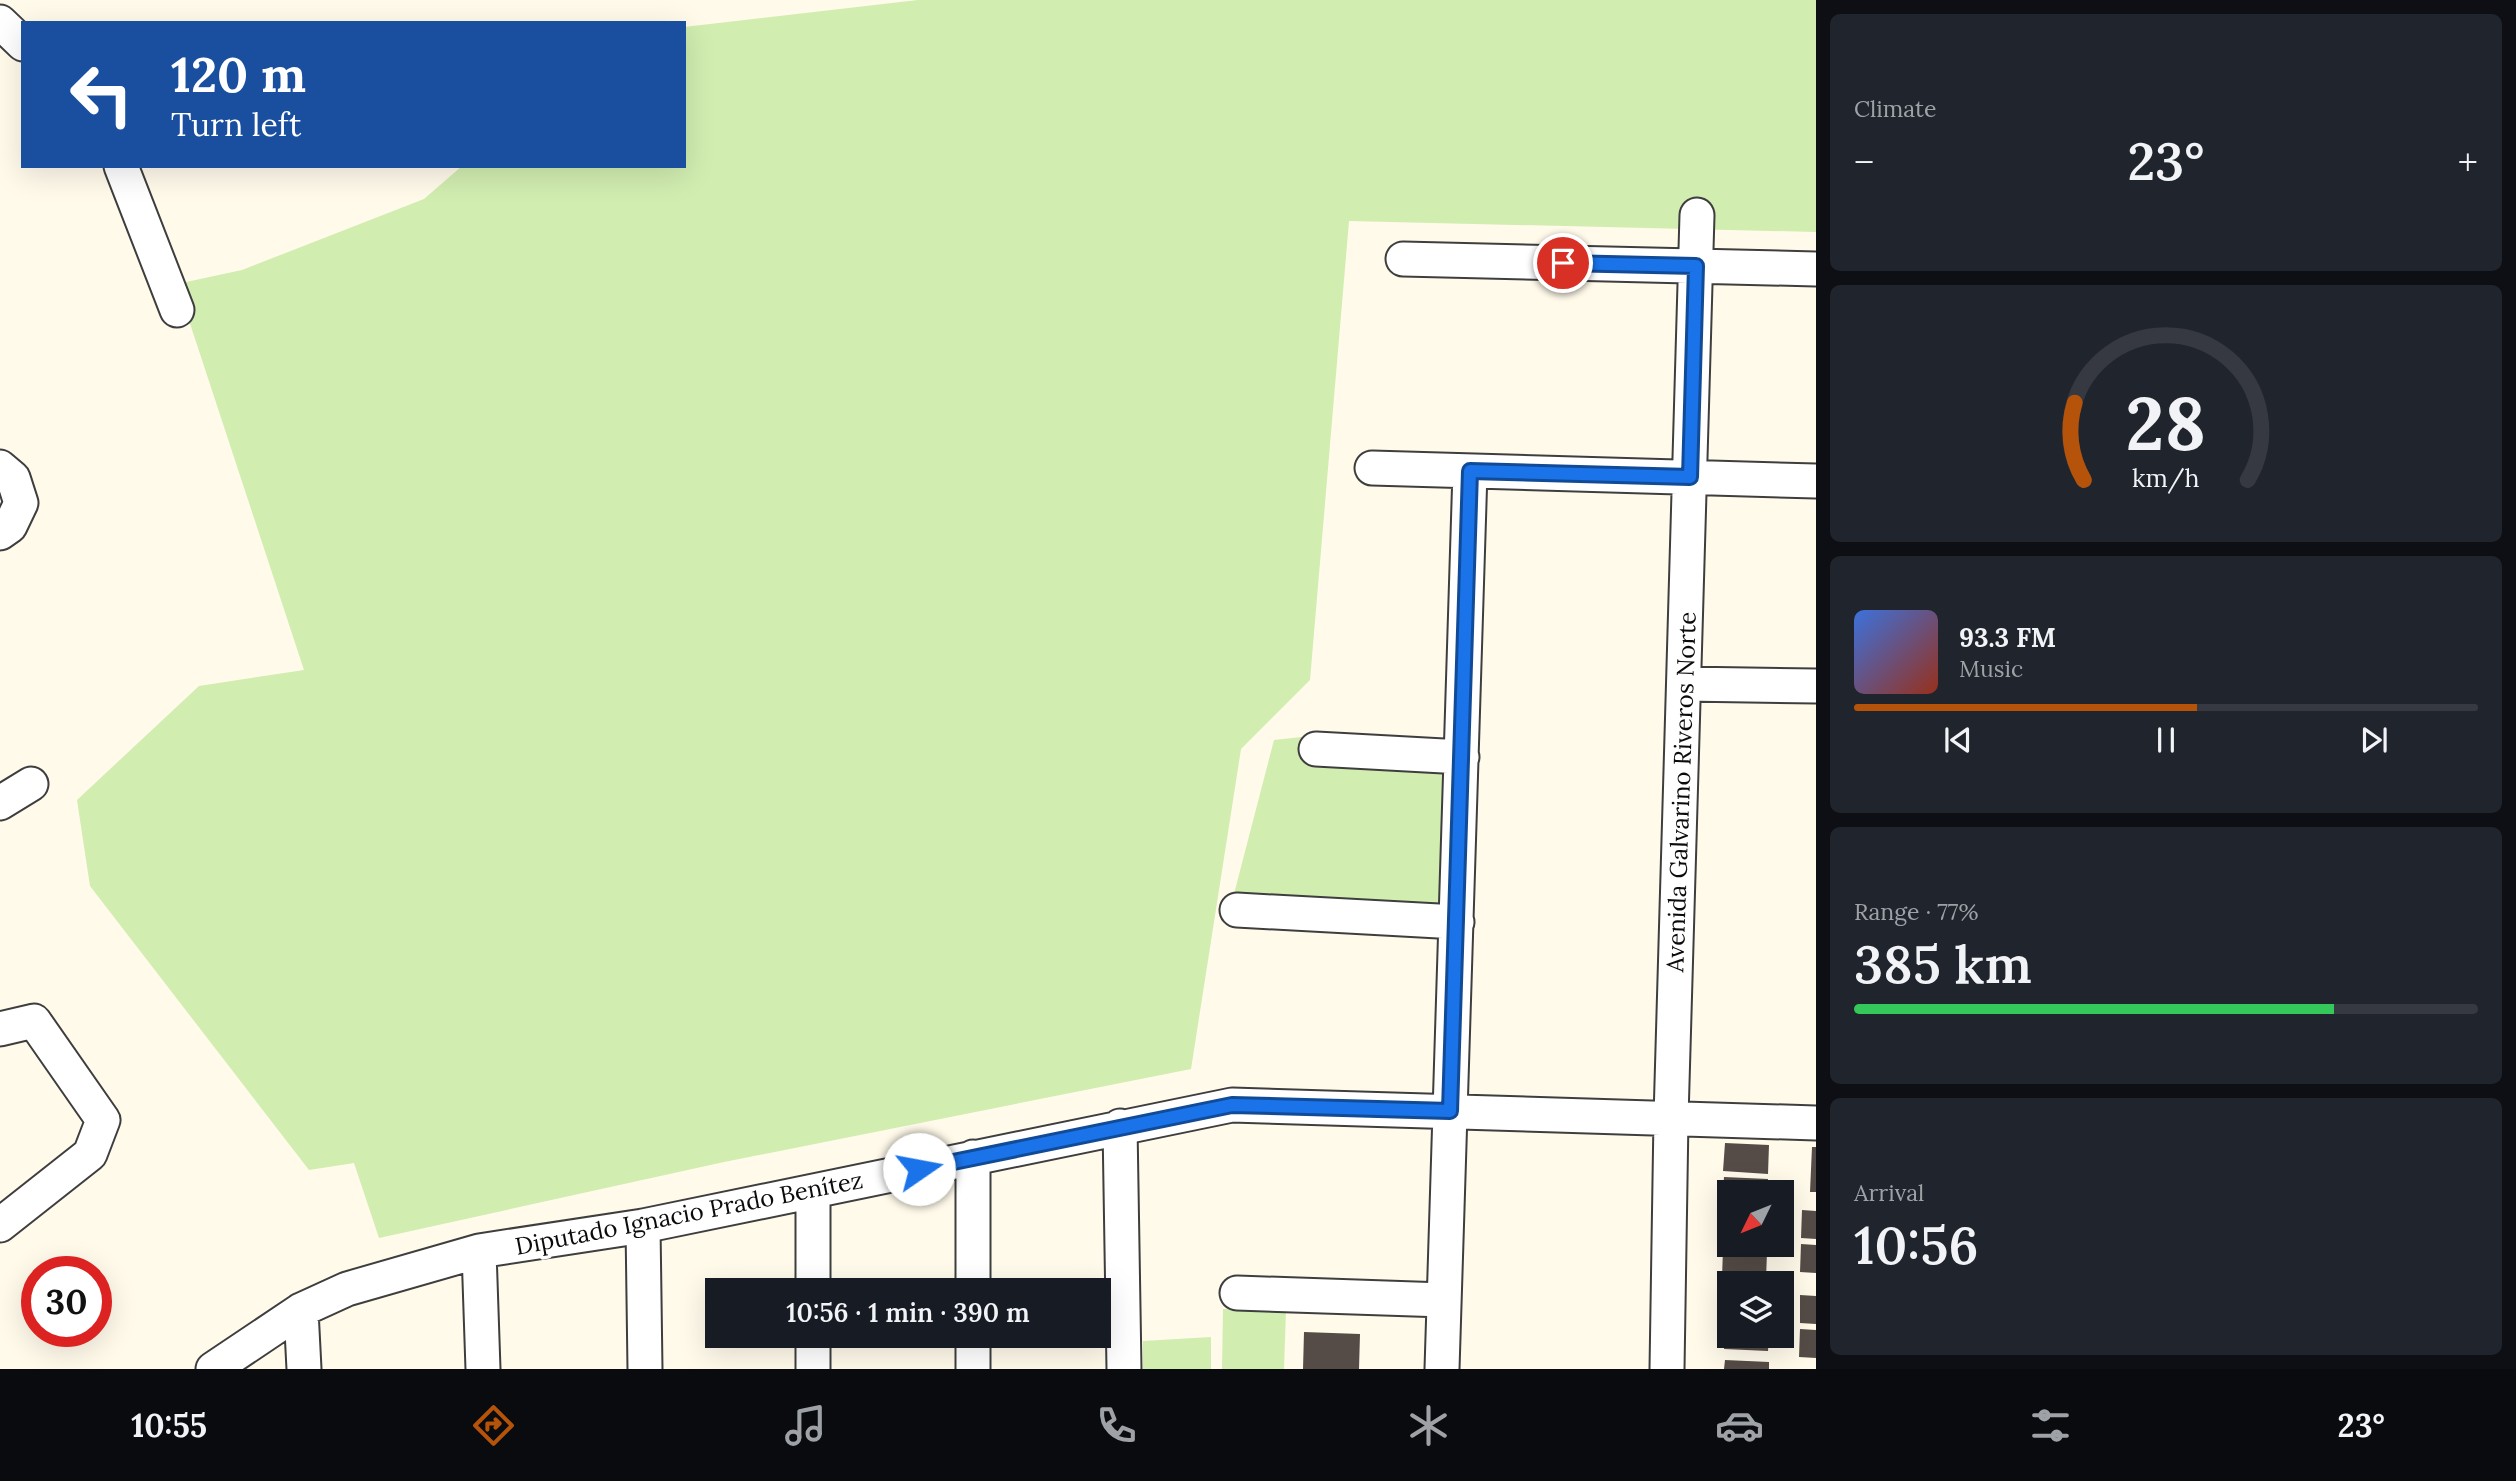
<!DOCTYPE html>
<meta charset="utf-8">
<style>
:root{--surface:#171b24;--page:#20242c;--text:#f1f3f6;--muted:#9ea1a6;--line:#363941;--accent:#b45309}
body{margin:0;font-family:Lora,serif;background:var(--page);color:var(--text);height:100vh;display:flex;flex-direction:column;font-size:26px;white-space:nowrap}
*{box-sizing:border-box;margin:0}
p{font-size:23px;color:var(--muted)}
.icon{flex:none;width:38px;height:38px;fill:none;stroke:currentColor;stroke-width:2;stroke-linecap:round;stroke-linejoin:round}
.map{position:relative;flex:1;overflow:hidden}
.side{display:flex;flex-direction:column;gap:14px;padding:14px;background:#0d0f14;width:700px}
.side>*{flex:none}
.guide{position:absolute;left:21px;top:21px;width:665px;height:147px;border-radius:0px;box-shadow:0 7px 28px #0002;background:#1a4fa0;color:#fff;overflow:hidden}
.needle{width:46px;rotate:227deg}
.tools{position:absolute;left:1717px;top:1180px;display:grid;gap:14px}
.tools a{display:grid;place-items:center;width:77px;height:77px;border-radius:0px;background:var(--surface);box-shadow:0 7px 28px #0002;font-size:35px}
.speed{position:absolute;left:21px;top:1256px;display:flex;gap:14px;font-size:35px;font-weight:700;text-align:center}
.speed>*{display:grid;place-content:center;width:91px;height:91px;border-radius:50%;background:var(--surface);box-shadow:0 7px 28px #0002;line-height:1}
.speed .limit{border:10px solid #d22;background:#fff;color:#111}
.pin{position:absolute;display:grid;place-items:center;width:60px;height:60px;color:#fff;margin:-30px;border:4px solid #fff;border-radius:50%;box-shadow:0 2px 7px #0007}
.me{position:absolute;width:77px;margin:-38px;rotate:78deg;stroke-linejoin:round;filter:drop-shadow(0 0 5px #0008)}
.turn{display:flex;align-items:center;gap:24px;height:147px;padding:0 35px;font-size:32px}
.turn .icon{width:91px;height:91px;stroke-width:2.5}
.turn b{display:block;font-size:49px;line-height:60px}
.big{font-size:52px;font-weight:600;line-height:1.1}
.side .widget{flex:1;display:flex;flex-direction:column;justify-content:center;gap:10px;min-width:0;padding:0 24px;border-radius:10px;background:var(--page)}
.side .dial{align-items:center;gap:0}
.dial svg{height:182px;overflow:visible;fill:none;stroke:var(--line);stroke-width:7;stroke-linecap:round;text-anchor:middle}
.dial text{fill:var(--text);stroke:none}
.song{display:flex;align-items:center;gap:21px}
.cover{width:84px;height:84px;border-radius:10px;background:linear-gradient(135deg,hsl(220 70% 55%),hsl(10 70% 35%))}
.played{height:7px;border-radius:4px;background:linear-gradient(90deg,var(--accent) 55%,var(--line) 55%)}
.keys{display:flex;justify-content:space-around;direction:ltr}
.heat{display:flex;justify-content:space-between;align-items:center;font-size:38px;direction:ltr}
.charge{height:10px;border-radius:5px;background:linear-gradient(90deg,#34c759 77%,var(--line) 0)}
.trip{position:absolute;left:705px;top:1278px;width:406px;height:70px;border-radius:0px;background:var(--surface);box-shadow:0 7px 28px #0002;font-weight:600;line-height:70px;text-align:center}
.tabs{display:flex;height:112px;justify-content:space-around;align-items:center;background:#090b0e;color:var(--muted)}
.tabs .icon{width:49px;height:49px}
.tabs .on{color:var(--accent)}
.tabs b{font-size:32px;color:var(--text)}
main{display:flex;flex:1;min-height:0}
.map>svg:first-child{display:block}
.green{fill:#d1edb0}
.building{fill:#554c47}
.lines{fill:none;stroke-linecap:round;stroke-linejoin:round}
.minor-casing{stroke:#3e3e3e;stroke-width:37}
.minor{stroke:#fff;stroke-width:33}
.route-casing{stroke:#114b97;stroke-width:18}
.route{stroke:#1a73e8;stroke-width:12}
.labels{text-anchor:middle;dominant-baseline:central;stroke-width:7;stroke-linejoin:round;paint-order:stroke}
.street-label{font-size:24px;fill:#0b0b0b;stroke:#fff}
</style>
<main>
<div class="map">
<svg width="1816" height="1369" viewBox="0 0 1816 1369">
<rect width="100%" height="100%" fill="#fffaea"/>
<path class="green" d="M918,0H1816V232L1349,221L1310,680L1241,749L1191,1069L724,1162L379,1238L354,1163L309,1170L90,886L77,800L199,686L304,670L177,284L242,270L424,199L462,166H684V27Z
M1311,736L1312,764L1444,774L1439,905L1234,894L1274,740Z
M1223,1309L1286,1310L1284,1369H1222Z
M1211,1337V1369H1143V1341Z"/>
<path class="building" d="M1725,1143L1769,1145L1768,1174L1723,1171Z
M1812,1147H1816V1192H1810Z
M1724,1177L1768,1179V1192H1729V1206L1722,1205Z
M1802,1210L1816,1211V1239L1801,1238Z
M1724,1216H1729V1244H1722Z
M1801,1244L1816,1245V1273L1800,1272Z
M1723,1249L1767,1252L1766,1280L1722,1278Z
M1800,1295L1816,1296V1324L1800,1323Z
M1725,1321H1729V1335H1769L1768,1351L1724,1349Z
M1800,1329L1816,1330V1358L1799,1357Z
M1304,1332L1360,1334L1359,1369H1303Z
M1725,1360L1769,1362V1369H1724Z"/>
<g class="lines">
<defs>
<path id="minor" d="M0,22L23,44
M121,166L177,310
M1403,259L1816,269
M0,467L13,478L21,503L10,526L0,533
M1372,468L1816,481
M1684,684L1816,686
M1316,749L1462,757
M0,803L31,784
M1237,910L1457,922
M0,1029L34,1021L103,1120L90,1154L0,1225
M1120,1126L1124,1369
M813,1192V1290
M643,1226L645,1369
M479,1251L483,1369
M973,1290V1157
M1237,1293L1444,1300
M301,1310L304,1369
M813,1335V1369
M213,1369L301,1310L347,1289L479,1251L643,1226L1232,1105L1816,1123
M973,1369V1335
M1442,1369L1470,471
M1667,1369L1671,1118L1697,215"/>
</defs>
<use href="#minor" class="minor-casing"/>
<use href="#minor" class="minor"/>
</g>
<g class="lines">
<defs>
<path id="route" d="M919,1169L1232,1105L1450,1111L1470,471L1690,477L1696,266L1563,263"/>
</defs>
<use href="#route" class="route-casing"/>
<use href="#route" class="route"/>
</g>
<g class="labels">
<g class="street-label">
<text transform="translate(1681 792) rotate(-88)">Avenida Galvarino Riveros Norte</text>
<text transform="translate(689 1213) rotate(-11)">Diputado Ignacio Prado Benítez</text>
</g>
</g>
</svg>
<div class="tools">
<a><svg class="needle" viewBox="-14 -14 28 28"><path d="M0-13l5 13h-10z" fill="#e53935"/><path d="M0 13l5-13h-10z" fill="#9ea1a6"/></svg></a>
<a><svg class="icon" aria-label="layers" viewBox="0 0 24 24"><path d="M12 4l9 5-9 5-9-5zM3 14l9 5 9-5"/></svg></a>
</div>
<div class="speed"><div class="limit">30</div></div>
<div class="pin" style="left:1563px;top:263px;background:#d93025"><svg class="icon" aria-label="arrive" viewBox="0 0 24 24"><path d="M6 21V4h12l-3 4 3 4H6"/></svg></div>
<svg class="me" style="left:919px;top:1169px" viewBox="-20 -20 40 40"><circle r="19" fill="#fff"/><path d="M0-13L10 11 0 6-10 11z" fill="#1a73e8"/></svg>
<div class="trip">10:56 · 1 min · 390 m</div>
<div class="guide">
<div class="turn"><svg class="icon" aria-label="left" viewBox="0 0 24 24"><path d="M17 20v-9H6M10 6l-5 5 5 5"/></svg><div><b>120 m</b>Turn left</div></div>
</div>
</div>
<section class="side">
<div class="widget"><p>Climate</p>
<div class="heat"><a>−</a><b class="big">23°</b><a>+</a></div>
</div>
<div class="widget dial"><svg viewBox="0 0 100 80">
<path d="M14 69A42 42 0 1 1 86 69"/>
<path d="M14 69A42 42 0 0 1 10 35" stroke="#b45309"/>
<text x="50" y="56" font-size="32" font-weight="700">28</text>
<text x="50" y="72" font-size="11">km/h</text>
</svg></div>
<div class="widget">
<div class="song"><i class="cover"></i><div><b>93.3 FM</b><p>Music</p></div></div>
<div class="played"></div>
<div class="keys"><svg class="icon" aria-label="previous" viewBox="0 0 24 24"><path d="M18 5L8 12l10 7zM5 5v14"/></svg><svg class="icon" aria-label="pause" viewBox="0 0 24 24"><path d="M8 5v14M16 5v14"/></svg><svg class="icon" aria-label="next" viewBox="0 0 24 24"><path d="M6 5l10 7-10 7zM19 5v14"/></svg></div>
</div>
<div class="widget"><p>Range · 77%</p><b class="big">385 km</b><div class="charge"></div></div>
<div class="widget"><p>Arrival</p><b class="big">10:56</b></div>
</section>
</main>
<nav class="tabs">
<b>10:55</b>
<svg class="icon on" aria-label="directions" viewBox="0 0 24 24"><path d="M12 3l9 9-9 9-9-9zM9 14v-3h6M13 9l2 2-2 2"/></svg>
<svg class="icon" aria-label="music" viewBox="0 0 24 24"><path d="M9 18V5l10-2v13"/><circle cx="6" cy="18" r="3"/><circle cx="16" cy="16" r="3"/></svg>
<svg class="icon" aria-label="phone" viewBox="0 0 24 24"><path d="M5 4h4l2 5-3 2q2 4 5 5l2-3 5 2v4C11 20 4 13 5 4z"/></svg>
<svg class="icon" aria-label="climate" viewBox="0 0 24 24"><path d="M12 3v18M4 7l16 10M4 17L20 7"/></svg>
<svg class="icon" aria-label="car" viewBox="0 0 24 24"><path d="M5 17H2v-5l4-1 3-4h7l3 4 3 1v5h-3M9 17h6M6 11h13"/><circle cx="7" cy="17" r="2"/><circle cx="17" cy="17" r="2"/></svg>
<svg class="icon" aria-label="filters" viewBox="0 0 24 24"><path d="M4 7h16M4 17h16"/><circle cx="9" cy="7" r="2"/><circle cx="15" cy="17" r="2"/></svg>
<b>23°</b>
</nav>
